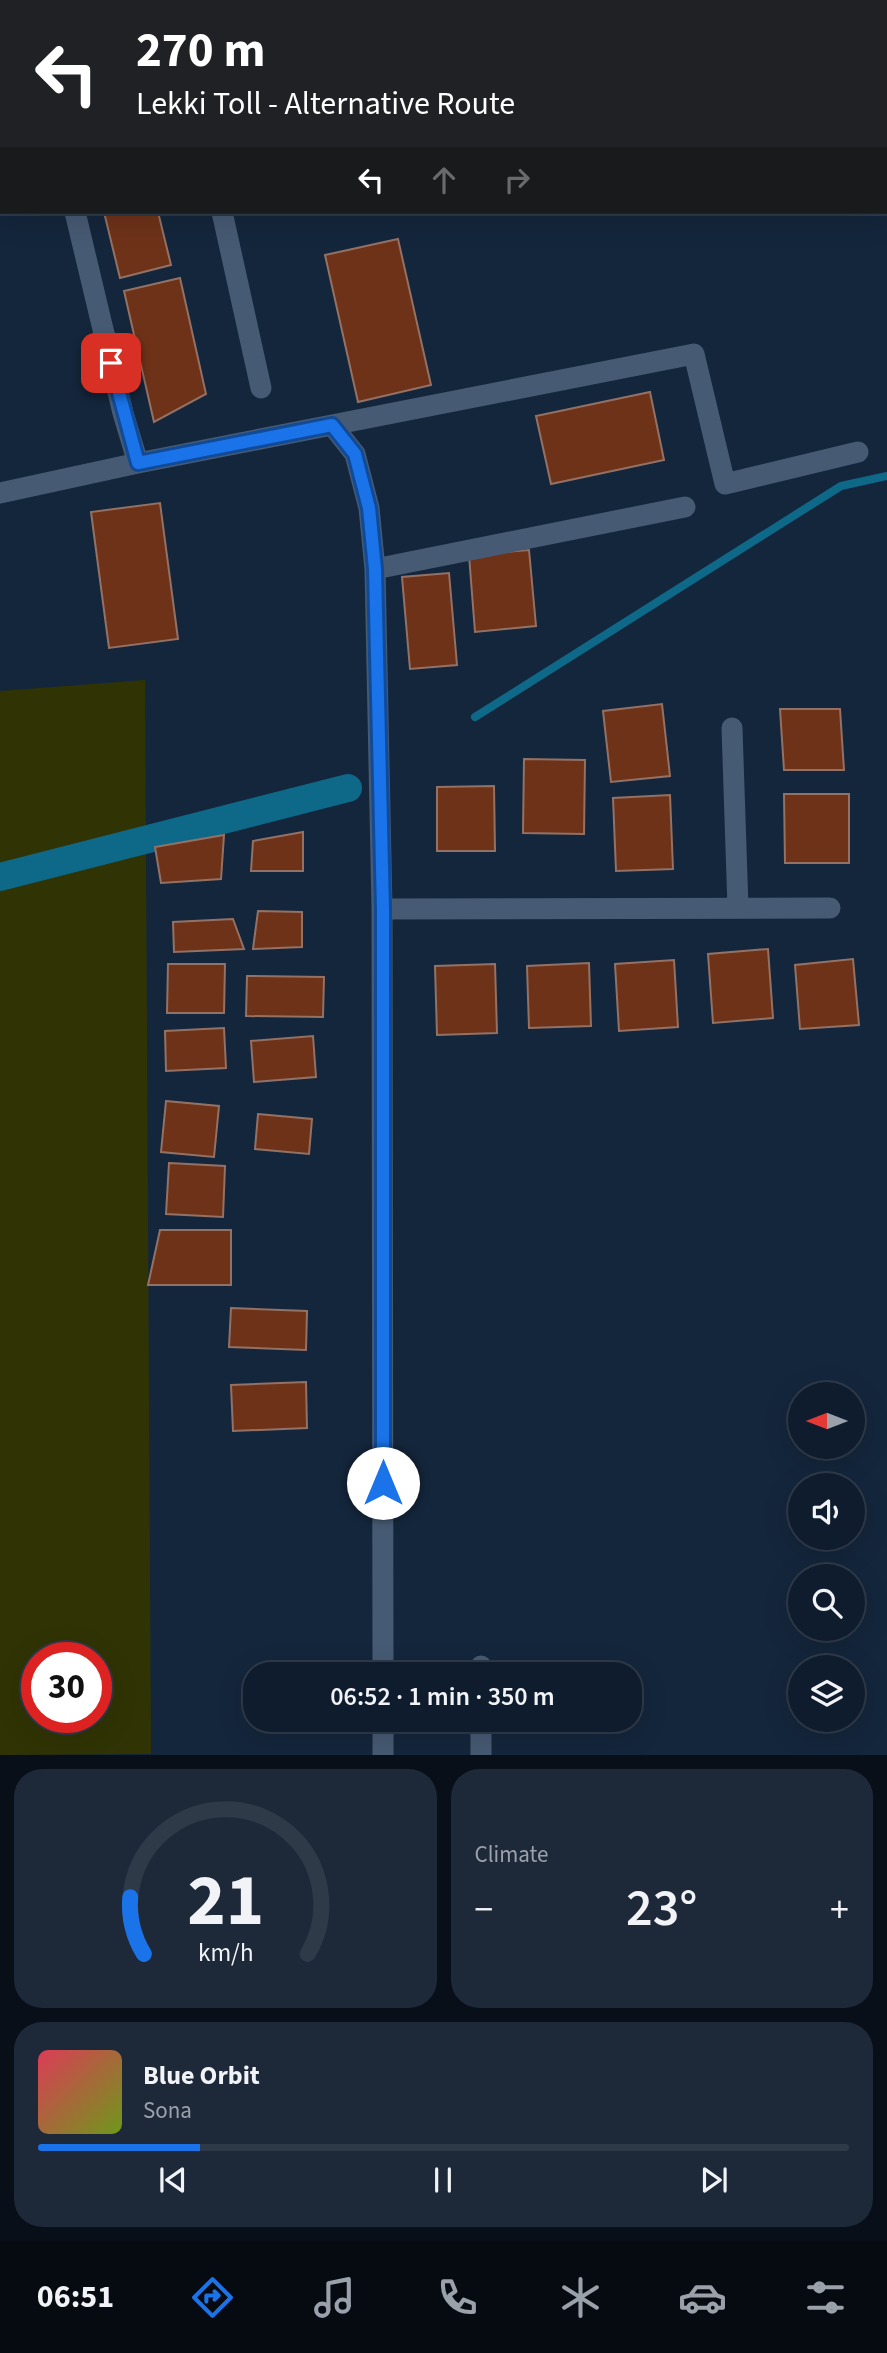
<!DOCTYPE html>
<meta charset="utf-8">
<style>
:root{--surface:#0f1c2d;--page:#1d2939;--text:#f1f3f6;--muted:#9ba1aa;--line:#2f3a49;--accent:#1a73e8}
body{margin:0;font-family:"Source Sans 3",sans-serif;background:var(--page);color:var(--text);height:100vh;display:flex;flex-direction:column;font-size:26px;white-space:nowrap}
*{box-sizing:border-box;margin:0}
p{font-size:23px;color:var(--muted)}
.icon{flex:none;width:38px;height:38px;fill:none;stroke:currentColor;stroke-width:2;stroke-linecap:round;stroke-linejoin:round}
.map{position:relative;height:1755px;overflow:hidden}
.sheet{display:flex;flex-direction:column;gap:14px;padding:14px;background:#080f19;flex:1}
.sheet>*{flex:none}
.hud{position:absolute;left:0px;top:0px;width:887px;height:214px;box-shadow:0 7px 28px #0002,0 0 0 2px var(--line);background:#202124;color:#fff;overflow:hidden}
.needle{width:46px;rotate:270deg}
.fabs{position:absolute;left:788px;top:1382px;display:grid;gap:14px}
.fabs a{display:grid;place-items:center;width:77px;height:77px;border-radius:50%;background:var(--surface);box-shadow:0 7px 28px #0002,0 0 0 2px var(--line);font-size:35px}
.speed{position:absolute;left:21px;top:1642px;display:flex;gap:14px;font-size:35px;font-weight:700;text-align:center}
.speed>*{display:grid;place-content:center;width:91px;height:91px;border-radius:50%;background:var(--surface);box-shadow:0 7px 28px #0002,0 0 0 2px var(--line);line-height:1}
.speed .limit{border:10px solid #d22;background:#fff;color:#111}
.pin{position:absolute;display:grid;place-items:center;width:60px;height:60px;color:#fff;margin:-30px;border-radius:14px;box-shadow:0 4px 10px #0006}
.me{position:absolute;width:77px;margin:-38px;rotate:0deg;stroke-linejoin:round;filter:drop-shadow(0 0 5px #0008)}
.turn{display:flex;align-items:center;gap:24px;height:147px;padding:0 21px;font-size:32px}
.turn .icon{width:91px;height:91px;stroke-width:2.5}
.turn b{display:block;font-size:49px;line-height:60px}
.lanes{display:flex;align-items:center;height:66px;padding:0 21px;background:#0003;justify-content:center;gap:35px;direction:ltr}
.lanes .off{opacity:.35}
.big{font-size:52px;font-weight:600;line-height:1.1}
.sheet .tile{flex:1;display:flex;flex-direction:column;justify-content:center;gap:10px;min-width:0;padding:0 24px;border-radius:28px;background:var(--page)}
.sheet .dial{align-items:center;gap:0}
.dial svg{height:182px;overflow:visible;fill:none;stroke:var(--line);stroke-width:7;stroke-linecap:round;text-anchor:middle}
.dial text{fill:var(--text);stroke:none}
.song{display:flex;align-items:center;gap:21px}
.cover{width:84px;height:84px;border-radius:10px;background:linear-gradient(135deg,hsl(350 70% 55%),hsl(80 70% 35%))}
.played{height:7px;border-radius:4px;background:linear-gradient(90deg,var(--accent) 20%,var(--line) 20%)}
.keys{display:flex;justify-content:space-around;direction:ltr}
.heat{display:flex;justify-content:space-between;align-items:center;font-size:38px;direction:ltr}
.sheet .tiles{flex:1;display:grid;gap:14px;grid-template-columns:1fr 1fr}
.tile:last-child{grid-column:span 2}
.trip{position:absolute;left:243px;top:1662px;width:399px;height:70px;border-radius:28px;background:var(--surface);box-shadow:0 7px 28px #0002,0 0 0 2px var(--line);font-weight:600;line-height:70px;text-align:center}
.menu{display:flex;height:112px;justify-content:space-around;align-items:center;background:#060b12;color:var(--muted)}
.menu .icon{width:49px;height:49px}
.menu .selected{color:var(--accent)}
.menu b{font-size:32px;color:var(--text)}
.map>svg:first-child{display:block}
.green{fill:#303404;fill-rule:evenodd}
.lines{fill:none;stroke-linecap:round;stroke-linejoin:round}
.stream{stroke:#0e6989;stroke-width:8}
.canal{stroke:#0e6989;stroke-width:28}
.building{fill:#6e3219;stroke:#937164;stroke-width:2}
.minor{stroke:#465a73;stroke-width:21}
.route-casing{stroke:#114b97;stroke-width:18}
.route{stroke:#1a73e8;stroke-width:12}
</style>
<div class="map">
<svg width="887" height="1755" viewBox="0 0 887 1755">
<rect width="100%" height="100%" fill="#14263c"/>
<path class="green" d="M145,680L151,1754L0,1755V691ZM37,1657H96V1717H37Z"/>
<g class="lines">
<path class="stream" d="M475,717L841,486L887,476"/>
<path class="canal" d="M0,877L348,788"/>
</g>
<path class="building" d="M0,0H58L59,2H2V40Z
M227,0H296L297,2H227Z
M104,212H158L171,265L120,278Z
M398,239L431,385L358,402L325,255Z
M180,278L206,394L154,422L124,291Z
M650,392L664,460L551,484L536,416Z
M160,503L178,639L109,648L91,512Z
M529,550L536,626L475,632L469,555Z
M449,573L457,665L410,669L402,577Z
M662,704L670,776L611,782L603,711Z
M780,709H840L844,770H784Z
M524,759L585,760L584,834L523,833Z
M494,786L495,851H437V787Z
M784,794H849V863H785Z
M670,795L673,869L616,871L613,798Z
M303,832V871H251L253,841Z
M224,835L221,879L161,883L155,847Z
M258,911L302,912V947L253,949Z
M233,919L244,949L174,952L173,922Z
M768,949L773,1018L713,1023L708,954Z
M853,959L859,1025L800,1029L795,965Z
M674,960L678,1027L619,1031L615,964Z
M589,963L591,1026L529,1028L527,966Z
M168,964H225L224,1013H167Z
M495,964L497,1033L437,1035L435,966Z
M247,976L324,977L323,1017L246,1016Z
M224,1028L226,1068L166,1071L165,1031Z
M313,1036L316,1077L254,1082L251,1041Z
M166,1101L219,1106L214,1157L161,1152Z
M258,1114L312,1119L309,1154L255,1149Z
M169,1163L225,1166L223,1217L166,1214Z
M160,1230H231V1285H148Z
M231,1308L307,1311L306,1350L229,1347Z
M306,1382L307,1428L233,1431L231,1385Z"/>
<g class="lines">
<path class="minor" d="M510,0V2
M775,0V2
M630,2L639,0
M0,127H2
M75,212L123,413L138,463L332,425L355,454L369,508L375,569L382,909L383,1675
M222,212L261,388
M332,425L694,354L725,484L858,452
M0,493L138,463
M375,569L685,507
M732,728L738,908
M382,909L830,908
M481,1666V1675
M383,1720V1755
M481,1720V1755"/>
</g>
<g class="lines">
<defs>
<path id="route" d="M111,363L138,463L332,425L355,454L369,508L375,569L383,909V1483"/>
</defs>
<use href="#route" class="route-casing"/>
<use href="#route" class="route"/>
</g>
</svg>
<div class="fabs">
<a><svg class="needle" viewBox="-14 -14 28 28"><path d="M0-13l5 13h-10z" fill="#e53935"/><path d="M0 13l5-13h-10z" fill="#9ba1aa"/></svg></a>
<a><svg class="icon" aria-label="sound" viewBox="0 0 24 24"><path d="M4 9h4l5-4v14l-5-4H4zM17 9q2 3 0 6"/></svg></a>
<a><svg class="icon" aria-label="search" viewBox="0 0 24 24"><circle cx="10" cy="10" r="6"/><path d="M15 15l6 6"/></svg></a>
<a><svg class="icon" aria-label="layers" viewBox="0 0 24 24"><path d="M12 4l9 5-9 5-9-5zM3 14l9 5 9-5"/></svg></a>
</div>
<div class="speed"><div class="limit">30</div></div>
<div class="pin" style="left:111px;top:363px;background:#d93025"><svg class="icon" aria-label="arrive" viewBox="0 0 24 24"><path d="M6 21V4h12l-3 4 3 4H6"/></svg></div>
<svg class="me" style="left:383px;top:1483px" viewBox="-20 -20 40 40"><circle r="19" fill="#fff"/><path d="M0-13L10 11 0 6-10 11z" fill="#1a73e8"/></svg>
<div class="trip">06:52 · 1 min · 350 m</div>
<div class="hud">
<div class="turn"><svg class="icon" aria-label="left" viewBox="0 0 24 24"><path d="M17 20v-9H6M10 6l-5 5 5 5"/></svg><div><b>270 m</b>Lekki Toll - Alternative Route</div></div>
<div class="lanes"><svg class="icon" aria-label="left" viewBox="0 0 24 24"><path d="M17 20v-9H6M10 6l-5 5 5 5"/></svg><svg class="icon off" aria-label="ahead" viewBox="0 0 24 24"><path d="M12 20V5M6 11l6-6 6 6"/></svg><svg class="icon off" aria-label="right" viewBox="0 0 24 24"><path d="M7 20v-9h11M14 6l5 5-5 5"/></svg></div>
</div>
</div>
<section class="sheet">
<div class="tiles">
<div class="tile dial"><svg viewBox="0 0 100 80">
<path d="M14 69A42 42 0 1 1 86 69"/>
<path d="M14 69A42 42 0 0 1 8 44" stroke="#1a73e8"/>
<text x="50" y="56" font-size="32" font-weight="700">21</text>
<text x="50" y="72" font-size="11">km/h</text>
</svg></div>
<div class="tile"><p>Climate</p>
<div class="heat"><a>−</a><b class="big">23°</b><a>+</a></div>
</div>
<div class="tile">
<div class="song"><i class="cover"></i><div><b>Blue Orbit</b><p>Sona</p></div></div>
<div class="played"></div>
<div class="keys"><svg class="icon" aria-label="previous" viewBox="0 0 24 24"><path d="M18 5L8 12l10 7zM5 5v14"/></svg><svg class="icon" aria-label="pause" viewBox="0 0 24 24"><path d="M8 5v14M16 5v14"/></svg><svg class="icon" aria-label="next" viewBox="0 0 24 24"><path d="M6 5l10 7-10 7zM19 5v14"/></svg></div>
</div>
</div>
</section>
<nav class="menu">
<b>06:51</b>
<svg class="icon selected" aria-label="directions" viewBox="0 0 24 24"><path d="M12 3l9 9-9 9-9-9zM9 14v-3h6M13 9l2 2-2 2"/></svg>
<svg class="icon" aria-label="music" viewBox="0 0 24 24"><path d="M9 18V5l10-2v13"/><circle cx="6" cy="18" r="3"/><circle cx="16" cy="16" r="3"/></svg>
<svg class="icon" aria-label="phone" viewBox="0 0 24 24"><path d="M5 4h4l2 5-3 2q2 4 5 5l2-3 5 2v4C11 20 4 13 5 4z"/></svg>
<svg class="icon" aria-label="climate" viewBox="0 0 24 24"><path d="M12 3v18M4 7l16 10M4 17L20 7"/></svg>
<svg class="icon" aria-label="car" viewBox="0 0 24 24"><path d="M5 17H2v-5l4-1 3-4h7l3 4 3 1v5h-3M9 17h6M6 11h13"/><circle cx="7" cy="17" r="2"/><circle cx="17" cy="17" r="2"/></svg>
<svg class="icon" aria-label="filters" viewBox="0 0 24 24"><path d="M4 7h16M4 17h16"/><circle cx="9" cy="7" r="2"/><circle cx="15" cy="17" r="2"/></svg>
</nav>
